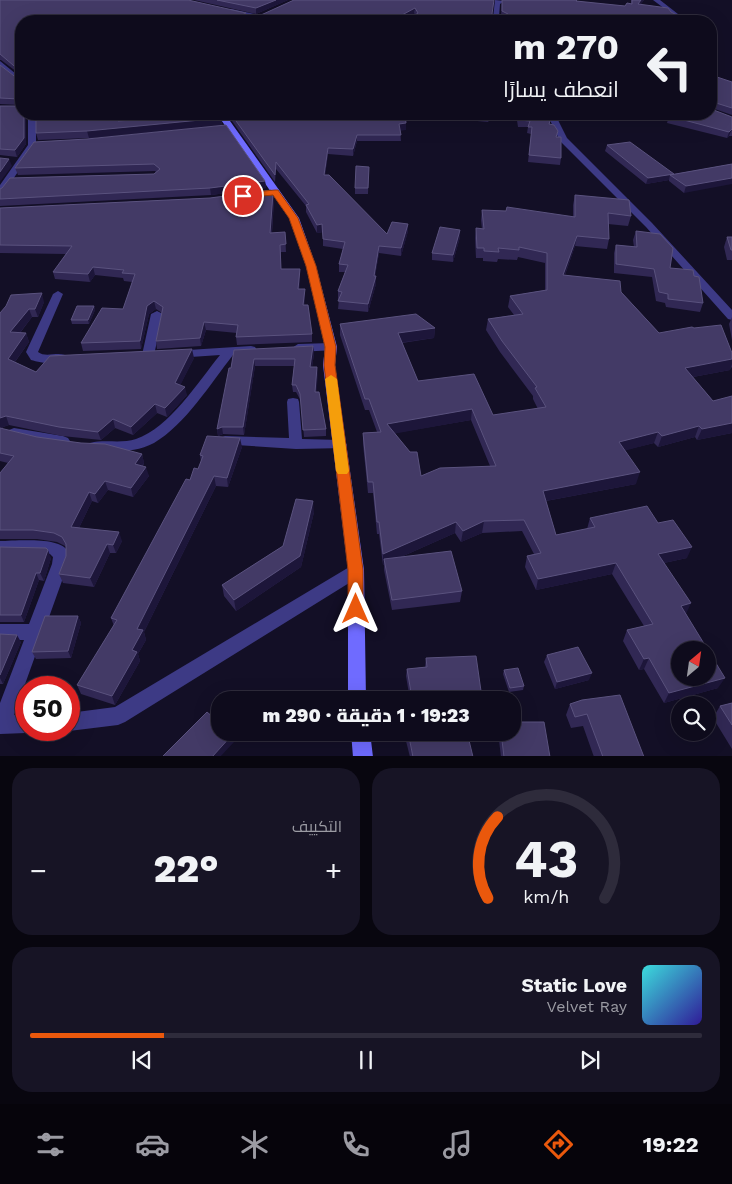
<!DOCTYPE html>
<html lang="ar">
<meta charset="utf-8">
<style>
:root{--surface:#0e0b1c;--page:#171425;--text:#f1f3f6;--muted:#9b9ba3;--line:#2e2b3b;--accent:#ea580c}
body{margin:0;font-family:"Work Sans",Cairo,sans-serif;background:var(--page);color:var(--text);direction:rtl;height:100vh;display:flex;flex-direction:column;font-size:19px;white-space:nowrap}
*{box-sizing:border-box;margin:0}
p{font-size:16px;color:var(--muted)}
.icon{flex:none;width:28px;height:28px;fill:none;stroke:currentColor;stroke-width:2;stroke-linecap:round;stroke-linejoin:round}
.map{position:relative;height:756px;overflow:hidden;direction:ltr}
.details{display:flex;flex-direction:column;gap:12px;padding:12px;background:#08060f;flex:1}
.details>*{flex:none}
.hud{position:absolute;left:15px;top:15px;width:702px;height:105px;border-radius:20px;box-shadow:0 5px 20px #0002,0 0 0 1px var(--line);direction:rtl;background:#0e0b1c;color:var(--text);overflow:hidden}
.needle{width:32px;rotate:29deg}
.buttons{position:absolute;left:671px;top:641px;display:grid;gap:10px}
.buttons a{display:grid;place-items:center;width:45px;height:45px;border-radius:50%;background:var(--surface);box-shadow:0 5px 20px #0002,0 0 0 1px var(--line);font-size:25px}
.speed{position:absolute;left:15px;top:676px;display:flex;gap:10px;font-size:25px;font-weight:700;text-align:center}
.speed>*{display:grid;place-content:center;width:65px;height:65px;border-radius:50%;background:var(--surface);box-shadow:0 5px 20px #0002,0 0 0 1px var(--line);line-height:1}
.speed .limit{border:8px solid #d22;background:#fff;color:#111}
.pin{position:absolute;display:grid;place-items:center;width:42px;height:42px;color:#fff;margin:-21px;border:2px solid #fff;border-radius:50%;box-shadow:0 1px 5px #0007}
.me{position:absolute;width:55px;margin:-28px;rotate:0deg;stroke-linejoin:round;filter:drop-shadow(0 0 4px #0008)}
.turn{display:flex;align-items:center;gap:18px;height:105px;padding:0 15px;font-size:22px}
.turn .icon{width:65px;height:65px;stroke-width:2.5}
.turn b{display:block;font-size:35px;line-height:42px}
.big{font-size:38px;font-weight:800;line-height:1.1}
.details .widget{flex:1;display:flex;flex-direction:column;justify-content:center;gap:8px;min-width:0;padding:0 18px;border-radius:20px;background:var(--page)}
.details .dial{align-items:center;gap:0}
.dial svg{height:130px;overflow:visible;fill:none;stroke:var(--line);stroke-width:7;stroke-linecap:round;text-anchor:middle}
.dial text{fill:var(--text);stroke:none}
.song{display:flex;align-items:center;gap:15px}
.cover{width:60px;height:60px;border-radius:8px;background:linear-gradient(135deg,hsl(180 70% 55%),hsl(250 70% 35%))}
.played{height:5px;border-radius:2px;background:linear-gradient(90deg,var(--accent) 20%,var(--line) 20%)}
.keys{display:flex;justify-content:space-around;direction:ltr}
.heat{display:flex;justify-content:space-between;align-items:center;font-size:28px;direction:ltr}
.details .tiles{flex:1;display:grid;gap:12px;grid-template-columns:1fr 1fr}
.widget:last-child{grid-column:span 2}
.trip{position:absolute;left:211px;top:691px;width:310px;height:50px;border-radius:20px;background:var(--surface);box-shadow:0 5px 20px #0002,0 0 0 1px var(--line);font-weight:800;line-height:50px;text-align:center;direction:rtl}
.tabs{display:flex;height:80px;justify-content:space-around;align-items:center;background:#06040b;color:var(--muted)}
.tabs .icon{width:35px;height:35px}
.tabs .active{color:var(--accent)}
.tabs b{font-size:22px;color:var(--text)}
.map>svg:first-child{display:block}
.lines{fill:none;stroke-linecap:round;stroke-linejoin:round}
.street{fill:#3d3a85;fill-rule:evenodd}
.secondary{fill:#6f6bff;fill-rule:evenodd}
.wall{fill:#312854;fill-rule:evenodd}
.shaded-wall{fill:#1d163a}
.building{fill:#433a66;stroke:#5a527e;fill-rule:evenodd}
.route{fill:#ea580c;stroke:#983908}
.slow{fill:#f59e0b}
</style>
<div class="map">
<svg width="732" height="757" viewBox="0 0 732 757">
<rect width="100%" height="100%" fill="#130f26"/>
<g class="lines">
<path class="street" d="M495,0L504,1L500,4L499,17L506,21H499L493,18Z
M653,0H660L687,21H681Z
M231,9L260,15L263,17L260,19L229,12Z
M0,61L21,78V84L0,67Z
M30,114H38L36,117V145L3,194L0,195V185L28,145V117Z
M547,114H555L567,138L652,223L732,310V320L728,319L646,227L560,141Z
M58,291L63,294L38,352C47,359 61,349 69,358C61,367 41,363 31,360L26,352L53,294Z
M157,311L163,314L154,355L148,359L142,355L151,314Z
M331,343L335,344L337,347L335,350L298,352L292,348L298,344Z
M251,346L255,347L257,350L255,353L233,355C211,383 185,425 154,443C141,450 127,451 113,452C105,452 97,453 90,451L88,447L90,443C105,439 121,444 136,439C169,428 199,381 220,355L176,358L172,357L170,354L172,351Z
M293,398L298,399L299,402L302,439L340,440L345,442L347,445L345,448L296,449L220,444L218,441L220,438L225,436L289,438L287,402L288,399Z
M14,428L63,436L68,438L70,441L68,444L63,446L9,436L7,433L9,430Z
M0,541C15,541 62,536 68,552C69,556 68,560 68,564L14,715H26V730H33L26,733L0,734V703L24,640H0V624H29L52,564L53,557L50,554L0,553Z
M356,563L362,565L364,570L362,575L125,722L118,725L69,731L66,730H69V713L115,707Z"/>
<path class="secondary" d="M217,114H225L299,218L316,266L337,347L335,365L364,570L366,700H348V570L323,365L325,347L306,266L289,218Z
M351,732H370L373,757H353Z"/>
</g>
<path class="wall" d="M0,0L246,13V17L261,15L294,0L492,14L500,18L503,17L501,16L502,0L579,2L625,6L631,4V0H644L640,5L671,12L681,17L21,21V114H29L26,117V144L17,157L0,155V106H20V105L0,104V65L18,79H21V75L1,60H0ZM414,13L415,15L411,18H407Z
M194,0H288L256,14Z
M711,75L732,82V115L712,108Z
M153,114H218L221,118L222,125L89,138L38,140L36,133L118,121L157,119Z
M227,114H405L406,123V130H400L401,141H357L353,156L328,154L325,175L387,234L408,224V231L401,256L379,253L375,276L376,284L368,312L338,309L339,299H338V291L345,272H339V264L343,249L323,246V232L317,233L306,212V206L276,169L275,182Z
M476,114H494L488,122L477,121Z
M516,114H549L550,124L556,137L561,158L560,165L528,162L531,134L527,133L528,127H518Z
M664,114H711L732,117V136H729L727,138L667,123L669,116Z
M34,142L265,181L266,188L211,195L0,206V189L154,174L156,172L155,171L18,175L15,168Z
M607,145L674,174L732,164L684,193L669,181V180L646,184L605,151Z
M369,167L368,194H355V188Z
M273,193L274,200L272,233L285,232L286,252H281V269H300V276L299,289L305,297L304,305L312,334V342L237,345L236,337L237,333L206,330L201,346L157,349L156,341L162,313L156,309L149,314L141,349L83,351L81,343L123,309L132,282L124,281L123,278L95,275L90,282L55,279L53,272L66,254L0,253V208L210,198Z
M575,195L631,216L628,226L608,224L609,239L607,249L575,246L565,275L621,292L659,333L732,353V368L731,367L730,370L693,377L713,401L732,396V433L697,440L695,437L658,447L654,443L625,450L636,484L546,501L556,535L587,529L590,518L658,523L687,558L664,563L718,688L664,703L644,669L639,670L623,641L627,630L644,626L612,574L536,590L525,567L527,556L534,554L522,531L482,533L461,542L455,533L401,557L462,591L460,602L392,610L384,570V564L383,565L379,534H377L373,493H368L363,444V433L377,432L369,410H365L340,335V324L435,328L434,338L402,343L418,381L493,415L538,409L533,399V396L500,352L486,330L488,319L514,315L508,307L510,296L545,290V263L518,257L517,260L498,259L497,262L483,261V258H476L475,238L476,228L482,229L481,220L482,210L573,217V205ZM471,420L490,466L421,476L395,433Z
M460,230V237L453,262L432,260V253Z
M636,231L670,268L694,276L703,303L700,312L666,307L665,303L656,301L652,277L614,273V253L616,245L634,247L633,240Z
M727,237H732V260H727L724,247Z
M44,302L38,317H32L20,333H26L29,342L15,362L36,372L194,358L180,385L187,395L167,417L157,413L133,435L115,428L101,440L62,436L9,425L3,427L2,429L37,437L142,454L144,463L143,466L149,476L133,497L108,490L98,503L92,501L79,528L122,541L116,553H110L94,587L63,583L59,574L66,556V547L65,546L57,542L37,539H0V473L8,463L0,461V313Z
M94,306L95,310L89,324H72L71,320Z
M732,317V340L729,324Z
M313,346L314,354L312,367H317L316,392L326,429V436L304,437L301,401L296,392H293L292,385L294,366H255L244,435L223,434L218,436L217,429L231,368L234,350Z
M242,447L228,487L216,486L144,632L146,640L138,654L140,661L115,705L81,694L77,685L114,626L111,618L190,480L198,469L201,462L200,455Z
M314,512L301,567L236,611L224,596L222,585L283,546Z
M0,547L51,558L44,581L39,580L24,622H0Z
M78,616L81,623L71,658L36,659L32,652Z
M0,634L21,642L3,684H0Z
M547,655L589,680L555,689L544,662Z
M426,658L482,698L481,700H410L406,676L407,669L425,667Z
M504,670L524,686L523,690L509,692L503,674Z
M582,700L644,757H594L583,726L571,728L566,715L570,704Z
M732,703V749L713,718L720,706Z
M406,732H467L473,757H410L405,737Z
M498,732H512L550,757H501Z"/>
<path class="shaded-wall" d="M276,0H288L256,14V8Z
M641,0H644L637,10L638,4Z
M415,8L414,13L402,21V15Z
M246,13V18L242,21V15Z
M24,114H29L26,117V144L17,157L15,150Z
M490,114H494L488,122L489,116Z
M221,118L222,125L89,138L87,131Z
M406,123V130L399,131V124Z
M732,129L729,136L727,138L729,132Z
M357,135V141L353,156V149Z
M328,148V154L324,182V175Z
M9,159L12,166L0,182V172Z
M276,162V169L275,182V175Z
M674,174L673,177L670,175L669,180L646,184L648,178Z
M732,178V184L684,193L686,186Z
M265,181L266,188L211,195L210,188Z
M273,193L274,200L271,240L270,233Z
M322,224L323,232L317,233V225Z
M408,224V231L401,256V248Z
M460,230V237L453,262V255Z
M577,236L575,246L561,286L563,275Z
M379,246V253L374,283L376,276V284L368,312V304Z
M93,267L95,275L90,282L88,274Z
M300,269V276L299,297L298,289Z
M305,289V297L304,313L303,305Z
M42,293L44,302L38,317L35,309Z
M154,301L156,309L149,314L141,349L140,341L147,306Z
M94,306L95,310L89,324L88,320Z
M29,309L32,317L14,340L10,332Z
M204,322L206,330L201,346L200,338Z
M435,328L434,338L398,343V333Z
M26,333L29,342L11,367L8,359Z
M313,346L314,354L311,374L310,367Z
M192,349L194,358L177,392L175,383Z
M254,359L255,366L244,435L243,427Z
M732,359V364L730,370L682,379L685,368Z
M317,367L318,374L316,400L315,392Z
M185,387L187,395L167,417L165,408Z
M155,404L157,413L133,435L131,427Z
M472,409L471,420L387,435V424Z
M6,416L9,425L3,427L0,431V418Z
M113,419L115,428L101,440L98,432Z
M732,423V433L697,440L702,429Z
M699,426L695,437L658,447L662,436Z
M222,427L223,434L218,436L217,429Z
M658,432L654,443L616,453L619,442Z
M240,438L242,447L228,487L227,478Z
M142,454L144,463L137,472L135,464Z
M146,467L149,476L133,497L131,488Z
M640,472L636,484L540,502L543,491Z
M214,476L216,486L144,632L146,640L138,654L140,661L115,705L112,696L137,629Z
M105,481L108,490L98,503L95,494Z
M89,492L92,501L75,536L71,527Z
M313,501L314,512L301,567L236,611L234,600L300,556Z
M484,521L482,533L461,542L463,531Z
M456,522L455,533L385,564L384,559V564L383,565V554Z
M119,532L122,541L116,553L113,545Z
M107,544L110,553L94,587L90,578Z
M692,547L687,558L654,565L658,554Z
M48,550L51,558L44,581L40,573Z
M616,563L612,574L536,590L538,579Z
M36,573L39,580L24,622L21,615Z
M691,603L686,614L681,606Z
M78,616L81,623L71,658L68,651Z
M17,635L21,642L3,684L0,678V675Z
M649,658L644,669L639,670L644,659Z
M592,673L589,680L555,689L557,682Z
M725,678L718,688L664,703L669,693Z
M232,735L234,742L220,757H212Z"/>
<path class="building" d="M0,0H188L246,13L242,15L243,18L261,15L294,0H494L492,14L500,18L508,17V14L502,11V0H577L576,1L625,6L627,3L632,4V0H641L638,4L668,8L671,12L681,17L680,21H21V114H24V138L15,150L0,149V106H20L19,99L0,98V65L18,79H21L20,71L0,54ZM415,8L418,13L411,18H404L402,15Z
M217,0H276L256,8Z
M711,75L732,82V108L713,102L711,105Z
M711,109L732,117V129L729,132L669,116L672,114H711Z
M36,114H113L118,121L162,118L157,114H218L221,118L87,131L36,133Z
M231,114H405L406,123L399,124L401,135H357L353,149L328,148L324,175H329L387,234L392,222L408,224L401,248L379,246L374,276H376L368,304L338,301L342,292L338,291L348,265L339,264L345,242L323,239L322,224L317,225L306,205L309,204L276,162L275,175Z
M478,114H490L489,116Z
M518,114H549L551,118L549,124L554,125L558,131L556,137H561V158L529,155L532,127H528L530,121L519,120Z
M226,125L265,181L210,188L0,199V189L2,188L10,178L154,174L160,169L154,164L15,168L34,142L87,139Z
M630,142L674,174L648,178L607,145Z
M0,158L9,159L0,172Z
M732,164V178L686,186L670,175Z
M356,166L369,167L368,188H355Z
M271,190L273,193L270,233L285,232L286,244L280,245L281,269H300L298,289H305L303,305H308L312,334L236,337L238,325L204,322L200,338L156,341L163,307L154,301L147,306L140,341L81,343L102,308L123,309L135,274L122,273L124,270L93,267L88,274L53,272L72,246L0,245V208L210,198Z
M575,195L629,200L631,216L608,213L609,239L577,236L563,275L620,281L621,292L659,333L692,327L694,328L721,325L732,353V359L685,368L713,401L732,396V423L702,429L699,426L662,436L658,432L619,442L640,472L543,491L556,535L595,527L590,518L647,506L658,523L673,520L692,547L658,554L691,603L681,606L725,678L669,693L649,658L644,659L627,630L653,624L616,563L538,579L527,556L541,553L524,520L484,521L463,531L456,522L383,554L379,522H377L373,482H368L363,433L381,432L369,399H365L340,324L416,314L435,328L398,333L418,381L474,374L493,415L546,407L535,388L537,387L502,341L488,319L523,314L510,296L547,290V253L519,247V250L498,248L499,252L484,251V248H477L476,228L484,229L482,210L506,211L507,207L575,217ZM472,409L496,466L440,468L421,476L417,452H410L387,424ZM680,650H708V678H680Z
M440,227L460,230L453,255L432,253Z
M636,231L660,234L673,248L670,268L693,270L694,276L699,277L703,303L668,299V294L659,292L654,269L616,264V245L637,247Z
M727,237H732V250H731Z
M42,293L35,309H29L10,332L26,333L8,359L36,372L50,356L192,349L175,383L185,387L165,408L155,404L131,427L113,419L98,432L59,427L6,416L0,418V313L6,306L11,295Z
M77,306H94L88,320H71Z
M313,346L310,367H317L315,392H319L326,429L303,430L300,394L296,385H292L295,359H254L243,427H222L217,429L229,368H231L234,350Z
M0,428L37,437L81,443L105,444L142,454L135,464L146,467L131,488L105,481L95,494L89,492L71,527L119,532L113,545L107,544L90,578L59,574L66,556V544L62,537L54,533L33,530H0V473L14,456L0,453Z
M207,436L240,438L227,478L214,476L137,629L143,630L132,650L137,652L112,696L77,685L117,620L111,618L186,479L190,480L194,468L198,469L203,456L200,455Z
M296,499L313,501L300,556L234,600L222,585L283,546Z
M0,547L46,548L48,550L40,573H36L21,615H0Z
M451,551L462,591L392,600L384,559Z
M45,616H78L68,651L32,652Z
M0,634L17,635L0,675Z
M578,647L592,673L557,682L547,655Z
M476,656L482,698L430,700V696L412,698L407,669L427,667L426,658Z
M518,668L524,686L510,688L504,670Z
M620,695L644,757H603L587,714L575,717L570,704L582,700Z
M732,703V725L720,706Z
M207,712L220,723V732H230L232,735L212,757H162Z
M512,722H544L550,757H504L501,732H512Z
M408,732H467L473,757H413Z"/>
<path class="route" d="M275,190H278L298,218L316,266L336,347L335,365L363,570V609L361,614L356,616L350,614L348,609V570L324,365L325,347L306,266L289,218L273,195L243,198L239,196L243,193Z"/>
<path class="slow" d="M331,375L337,379L349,471L347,474H338L336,471L325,379Z"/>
</svg>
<div class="buttons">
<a><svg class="needle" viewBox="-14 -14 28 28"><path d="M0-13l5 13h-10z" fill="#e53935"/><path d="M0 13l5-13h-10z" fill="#9b9ba3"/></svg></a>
<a><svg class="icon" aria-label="search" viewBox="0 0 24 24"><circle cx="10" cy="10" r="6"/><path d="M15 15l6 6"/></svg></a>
</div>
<div class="speed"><div class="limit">50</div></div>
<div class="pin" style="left:243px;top:196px;background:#d93025"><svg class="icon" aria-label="arrive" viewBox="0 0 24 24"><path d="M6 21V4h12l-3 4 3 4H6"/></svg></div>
<svg class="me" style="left:356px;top:609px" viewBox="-20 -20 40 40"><path d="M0-17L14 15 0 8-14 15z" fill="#ea580c" stroke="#fff" stroke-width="4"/></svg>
<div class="trip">19:23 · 1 دقيقة · 290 m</div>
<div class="hud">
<div class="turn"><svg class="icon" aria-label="left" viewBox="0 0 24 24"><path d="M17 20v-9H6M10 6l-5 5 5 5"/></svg><div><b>270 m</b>انعطف يسارًا</div></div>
</div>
</div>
<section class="details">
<div class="tiles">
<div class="widget dial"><svg viewBox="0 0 100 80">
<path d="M14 69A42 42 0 1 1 86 69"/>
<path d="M14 69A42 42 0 0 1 20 19" stroke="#ea580c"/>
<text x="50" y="56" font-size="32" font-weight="700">43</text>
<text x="50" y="72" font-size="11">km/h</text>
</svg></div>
<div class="widget"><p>التكييف</p>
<div class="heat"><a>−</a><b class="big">22°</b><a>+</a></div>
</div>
<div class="widget">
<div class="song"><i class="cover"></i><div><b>Static Love</b><p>Velvet Ray</p></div></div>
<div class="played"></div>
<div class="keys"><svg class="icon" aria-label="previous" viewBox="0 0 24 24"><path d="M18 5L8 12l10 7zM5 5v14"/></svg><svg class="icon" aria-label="pause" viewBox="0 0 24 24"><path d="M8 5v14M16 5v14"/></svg><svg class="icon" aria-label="next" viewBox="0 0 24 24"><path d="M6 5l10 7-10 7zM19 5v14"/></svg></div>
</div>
</div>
</section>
<nav class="tabs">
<b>19:22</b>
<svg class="icon active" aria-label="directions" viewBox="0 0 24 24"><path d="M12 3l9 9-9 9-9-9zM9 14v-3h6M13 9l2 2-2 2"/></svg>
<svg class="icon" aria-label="music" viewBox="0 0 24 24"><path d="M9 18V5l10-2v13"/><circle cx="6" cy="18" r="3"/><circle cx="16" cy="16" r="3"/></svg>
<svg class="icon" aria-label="phone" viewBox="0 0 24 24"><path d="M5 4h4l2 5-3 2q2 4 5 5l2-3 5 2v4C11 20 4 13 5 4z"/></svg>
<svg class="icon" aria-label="climate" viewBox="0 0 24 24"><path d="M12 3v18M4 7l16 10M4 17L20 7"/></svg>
<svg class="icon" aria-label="car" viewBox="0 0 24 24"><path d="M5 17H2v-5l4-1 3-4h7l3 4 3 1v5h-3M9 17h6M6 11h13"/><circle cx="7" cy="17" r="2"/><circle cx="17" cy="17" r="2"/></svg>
<svg class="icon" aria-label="filters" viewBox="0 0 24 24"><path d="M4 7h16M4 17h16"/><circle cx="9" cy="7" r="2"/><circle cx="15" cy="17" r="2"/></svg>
</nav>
